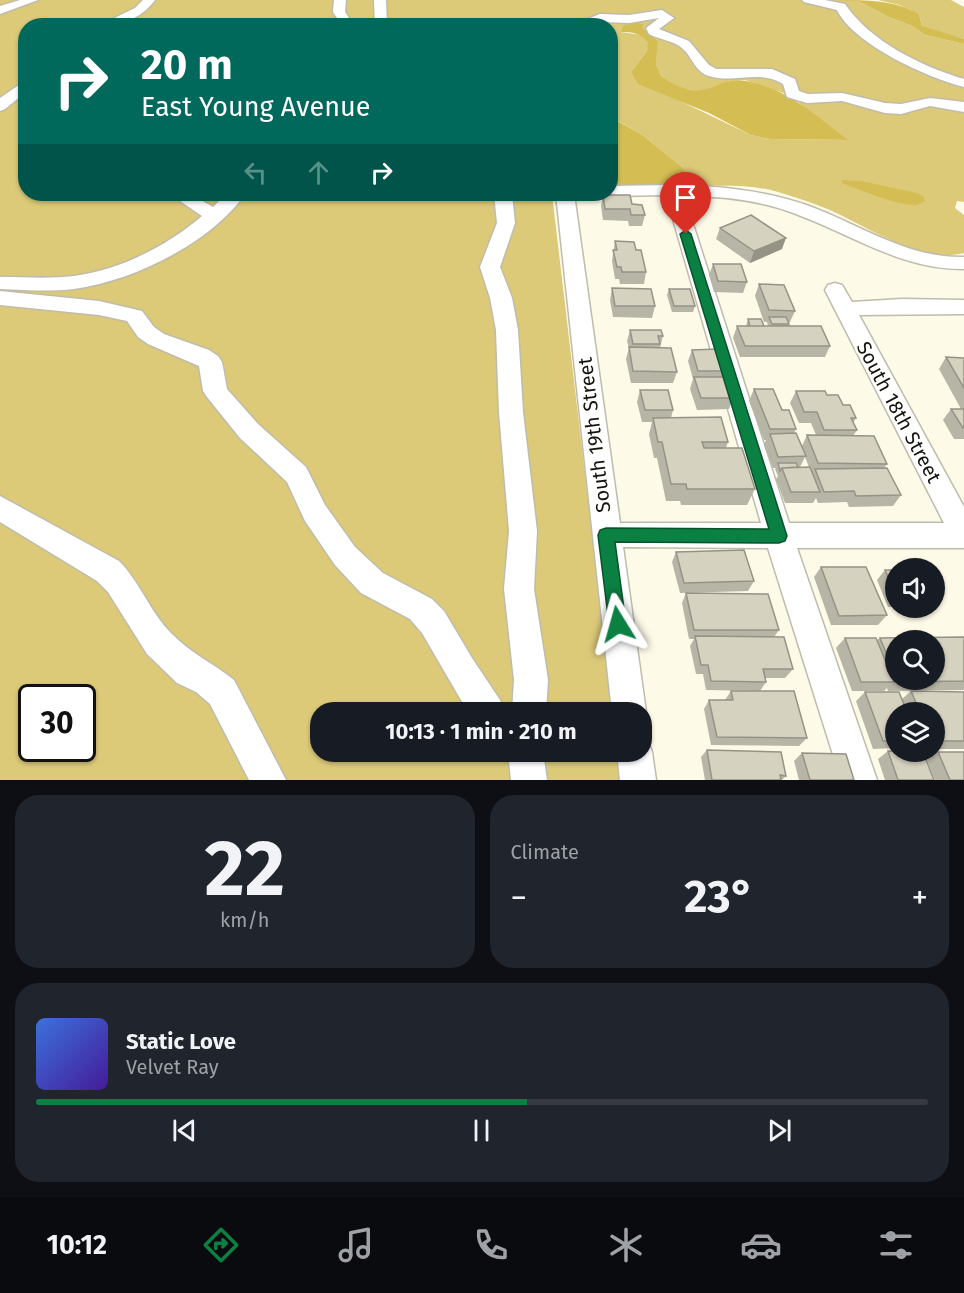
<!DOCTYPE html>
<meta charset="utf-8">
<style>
:root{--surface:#171b24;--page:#20242c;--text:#f1f3f6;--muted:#9ea1a6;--line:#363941;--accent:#0b8043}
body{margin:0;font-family:"Fira Sans",sans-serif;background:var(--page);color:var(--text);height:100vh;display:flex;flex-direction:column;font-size:22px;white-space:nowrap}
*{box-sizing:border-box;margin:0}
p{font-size:20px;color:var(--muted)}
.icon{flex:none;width:33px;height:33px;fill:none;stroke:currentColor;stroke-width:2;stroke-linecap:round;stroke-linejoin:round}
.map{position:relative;height:780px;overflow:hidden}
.side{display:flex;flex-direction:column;gap:15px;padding:15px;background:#0d0f14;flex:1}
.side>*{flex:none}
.banner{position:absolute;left:18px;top:18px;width:600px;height:183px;border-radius:24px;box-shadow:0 2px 4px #0004;background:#00695c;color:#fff;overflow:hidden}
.fabs{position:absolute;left:885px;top:558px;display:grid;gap:12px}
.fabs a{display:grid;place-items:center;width:60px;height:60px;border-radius:50%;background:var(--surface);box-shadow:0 2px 4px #0004;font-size:30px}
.speed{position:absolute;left:18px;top:684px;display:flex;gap:12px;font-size:30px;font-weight:700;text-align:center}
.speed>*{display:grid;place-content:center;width:78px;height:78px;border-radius:50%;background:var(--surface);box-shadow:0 2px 4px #0004;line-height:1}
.speed .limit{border:3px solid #111;border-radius:9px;background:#fff;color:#111}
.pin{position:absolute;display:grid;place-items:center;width:51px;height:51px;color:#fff;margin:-62px -26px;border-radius:50% 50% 50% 0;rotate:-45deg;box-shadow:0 0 6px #0007}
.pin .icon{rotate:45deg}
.me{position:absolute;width:66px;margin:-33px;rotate:352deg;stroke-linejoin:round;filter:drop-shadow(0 0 4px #0008)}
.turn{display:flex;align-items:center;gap:21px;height:126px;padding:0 24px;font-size:27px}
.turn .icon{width:78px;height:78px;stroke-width:2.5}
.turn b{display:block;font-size:42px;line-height:51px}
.lanes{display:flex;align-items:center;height:57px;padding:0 24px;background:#0003;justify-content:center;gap:30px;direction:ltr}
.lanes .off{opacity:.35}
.big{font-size:45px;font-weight:700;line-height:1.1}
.side .card{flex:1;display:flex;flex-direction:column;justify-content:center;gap:9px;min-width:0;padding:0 21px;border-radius:24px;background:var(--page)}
.side .dial{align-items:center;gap:0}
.dial b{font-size:78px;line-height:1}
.song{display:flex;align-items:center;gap:18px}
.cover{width:72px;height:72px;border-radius:9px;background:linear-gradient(135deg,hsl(220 70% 55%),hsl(260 70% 35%))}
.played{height:6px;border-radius:3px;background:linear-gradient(90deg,var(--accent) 55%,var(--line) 55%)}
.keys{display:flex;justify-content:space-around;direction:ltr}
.heat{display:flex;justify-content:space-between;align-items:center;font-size:33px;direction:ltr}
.side .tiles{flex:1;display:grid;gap:15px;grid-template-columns:1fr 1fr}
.card:last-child{grid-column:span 2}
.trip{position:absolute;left:310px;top:702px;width:342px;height:60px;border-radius:24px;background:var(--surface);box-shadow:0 2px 4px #0004;font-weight:700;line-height:60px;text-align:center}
.tabs{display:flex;height:96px;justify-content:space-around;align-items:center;background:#090b0e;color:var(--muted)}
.tabs .icon{width:42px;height:42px}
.tabs .selected{color:var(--accent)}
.tabs b{font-size:27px;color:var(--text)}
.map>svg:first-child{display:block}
.green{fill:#dcca79;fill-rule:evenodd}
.forest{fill:#d4bd53}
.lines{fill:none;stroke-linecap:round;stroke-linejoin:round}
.minor-casing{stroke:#bfbcab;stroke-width:3}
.minor{fill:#fff;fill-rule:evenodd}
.wall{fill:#b7b5a5;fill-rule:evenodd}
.shaded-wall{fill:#959386}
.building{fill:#d5d2c0;stroke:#959386;stroke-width:1.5}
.route{fill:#0b8043;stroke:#07532c;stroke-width:1.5}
.labels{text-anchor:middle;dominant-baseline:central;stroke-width:5;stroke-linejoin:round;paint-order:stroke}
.street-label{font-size:20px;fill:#15130d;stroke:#fff}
</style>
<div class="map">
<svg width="964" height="780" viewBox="0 0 964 780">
<rect width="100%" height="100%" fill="#fefae8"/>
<path class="green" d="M0,0H850L858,1L889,17L912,26L925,35L964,44V202L957,201L955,208L964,215V253C921,264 868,227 830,210C813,203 795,197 778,192C751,184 723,186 695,186L682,167L641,134L611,117L610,26H26V194H552L613,712H321V752H618L621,780H0ZM644,25L641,28L657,40L655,59L658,71L666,80L683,89L702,91L730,81L745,80L789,95L847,140L770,139L751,135L678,100L631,72L647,51L649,42L641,35L621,32ZM32,698H82V748H32Z
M878,0H951L964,7V39L929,30L922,26L919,14L899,5Z"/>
<path class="forest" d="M839,0C867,0 894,0 919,14L922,26L964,39V44L925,35L912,26L889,17L858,1Z
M633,22L644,24L642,28L657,40C659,50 654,58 657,67C659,75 666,80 672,83C709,103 716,75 746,81C788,89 815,115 848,140L770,139L751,135L709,113L638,84L631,72L647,51L648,42C640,33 633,32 621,32L623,26Z
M610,117L641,134L682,167L695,186L611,185Z
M842,180L861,181L917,193L923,196L925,201C925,201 917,205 917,205C902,207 857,189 842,183Z"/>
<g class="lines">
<defs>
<path id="minor" d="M20,0H38L0,14V6Z
M143,0H155C141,19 121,26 98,26L135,8Z
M334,0H346L345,12L351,21V26H339V21L333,12Z
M374,0H386L387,26H375Z
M802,0H825L845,4C871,42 921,66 964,79V87C928,78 853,44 837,10L804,2Z
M662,10L674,18L659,29L689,41L709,65L716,69H772L795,79L799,91L808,94L842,93L885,103L901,104L930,98L964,102V112L930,106L901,114L885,113L842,101L807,103L787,97L783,84C760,69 734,84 709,76C695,72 693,58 683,49C674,40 659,40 649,34L646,28L659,18L629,23L601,22L590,26H570L600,14L629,15Z
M26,80V92L5,109L0,111V98Z
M673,185C719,186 764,190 809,206C861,225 906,258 964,257V269C902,270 853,235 796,214C760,200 722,196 684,196L789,523H944L825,290L828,285L835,283L842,285L852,302L902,299L964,300V314L859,315L964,507V548H797L877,780H841L768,548L623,547L646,712L642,722V712H612L556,194H574L620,523H761L666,195L610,196L603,194H610V186Z
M183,194H201L199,199L213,207L226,194H245C211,243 133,281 74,289C50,292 25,290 0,289V277C25,277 49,279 74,276C120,270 167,246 202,216L180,201Z
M494,194H512L515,223L500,267L512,298L518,330L523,412L537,531L534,589L548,680L546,712H512L514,680L504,589L509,531L499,412L496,330L490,298L480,267L497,223Z
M0,291L99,301L142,311L154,327L164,334L209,350L218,356L222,362L227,389L258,424L306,467L325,505L355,547L383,573L432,599L444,611L472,658L500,700L505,712H468L422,633L410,619L361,593L335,565L305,521L287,482L240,438L207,397L203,391L199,366L148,344L138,337L127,321L99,315L0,305Z
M0,496L119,561C140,582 150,612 171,633C190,653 213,663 234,680L286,780H249L210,704L196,692L177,683L147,654L108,592L97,581L0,522Z
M642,738L647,739L652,752L656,780H620L617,752H642Z
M508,752H543L547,780H511Z"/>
</defs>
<use href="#minor" class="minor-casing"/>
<use href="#minor" class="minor"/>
</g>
<path class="wall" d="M603,195L632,204L645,215L642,226H629L628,221L603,220L601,206Z
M720,228L782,249L750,263L716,239Z
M615,241L636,250L646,272L644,284H620L619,279H615L612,261Z
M713,264L747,282L743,293L714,292L709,275Z
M759,284L795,311L790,322H789V326L830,346L825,357H740L733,338L737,326H746L748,319L763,326H768L767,322H764L755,296Z
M612,288L655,306L652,318L613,317L610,300Z
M669,289L695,306L693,312H672L667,295Z
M630,330L663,336L660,348L677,372L673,383H631L626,359L629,348L627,341Z
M692,350L725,371L723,377L733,398L729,409L697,410L690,389L693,379L688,361Z
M946,357L964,358V439H954L943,420L951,409H961L939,369Z
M754,389L782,410L796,429L794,433L802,446L807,435H816L811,423H799L790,403L796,391L827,395L843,405L856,418L853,423L857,430L853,436L887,464L884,468L901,495L893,506L849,507L847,502L818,503L816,498L813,503H785L776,479L778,476L775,469L776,468H773L764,445L766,440H764L749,401ZM805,457L809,467H800Z
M640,390L673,410L671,418L728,442L726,448L755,489L747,505H681L680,501H666L657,458H654L649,434L652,422H642L637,402Z
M676,552L754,581L748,591L680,593L672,562Z
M821,567L887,615L878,625H831L814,577Z
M885,570H896V607H888L877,580Z
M686,593L779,630L774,637L793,669L785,678H765L766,682L760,691L706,690L703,674H696L690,646L694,639H689L682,603Z
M964,637V690L888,691L887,688L884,691H852L836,648L845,638L877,640L880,638ZM896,640L934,680H896Z
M731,691L807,738L799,746L711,745L704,709L709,700H725Z
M911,691L964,692V749H934V712H896V748L873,749L856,701L865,692L902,699Z
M707,750L786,776L782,780H705L701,757Z
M888,751L934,780H885L878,759Z
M938,752L964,780H935L927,760Z
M802,753L854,780H799L794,761Z"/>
<path class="shaded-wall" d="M786,238L782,249L750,263L754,251Z"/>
<path class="building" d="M603,195H630L632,204L642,205L645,215H631L630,209H605Z
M751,215L786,238L754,251L720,228Z
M615,241L634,242L636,250H641L646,272H622L621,267H617L613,250H617Z
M713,264H741L747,282L718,281Z
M759,284L784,285L795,311L769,310Z
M612,288L651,289L655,306H615Z
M669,289H690L695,306H674Z
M769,317H786L789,324H772Z
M748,319H761L764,326H750Z
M737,326H821L830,346H745Z
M630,330H661L663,336H658L660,344H633Z
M629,347L671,348L677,372L633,371Z
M718,349L725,371H698L692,350Z
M946,357L964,358V388Z
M694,377H726L733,398H701Z
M754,389H773L782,410H789L796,429H770Z
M640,390H668L673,410H645Z
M796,391H825L827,395H838L843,405H850L856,418H851L857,430H824L817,412H804Z
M951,409H964V428H963Z
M721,417L728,442H702L704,448H742L755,489H687L686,484H671L662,442H658L653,418Z
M796,433L806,456L778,457L770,434Z
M807,435L874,436L887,464L818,463Z
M778,463H796L798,467L782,468L780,471Z
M810,467L820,492H791L782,468Z
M887,468L901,495L856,496L854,491L824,492L815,469Z
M744,550L754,581L684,583L676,552Z
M821,567H866L887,615L839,616Z
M885,570H896V594Z
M934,587L939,597H934Z
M686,593L768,594L779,630H694Z
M695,636L784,637L793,669H763L766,682L711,681L708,665H701Z
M964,637V681L897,682V680H934V640H896V677L880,638Z
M845,638H876L894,682H861Z
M731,691H794L807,738L717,737L709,700H733Z
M911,691L964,692V741H934V712H920Z
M865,692H899L907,712H896V741H883Z
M707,750L781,752L786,776L780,775L781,780H712Z
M888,751L923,752L934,780H898Z
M938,752H964V780H950Z
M802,753L846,754L854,780H810Z"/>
<path class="route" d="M686,230L691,234L787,536L785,541L779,543L615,542L626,624L624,630L618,632L611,630L609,624L598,535L600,530L606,528L769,529L680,234Z"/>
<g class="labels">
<g class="street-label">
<text transform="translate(899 412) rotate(62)">South 18th Street</text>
<text transform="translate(594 435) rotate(-97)">South 19th Street</text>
</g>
</g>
</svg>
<div class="fabs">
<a><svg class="icon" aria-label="sound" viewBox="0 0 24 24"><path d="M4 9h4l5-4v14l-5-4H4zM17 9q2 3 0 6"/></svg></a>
<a><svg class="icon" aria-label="search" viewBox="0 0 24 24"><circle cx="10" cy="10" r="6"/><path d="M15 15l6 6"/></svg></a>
<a><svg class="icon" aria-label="layers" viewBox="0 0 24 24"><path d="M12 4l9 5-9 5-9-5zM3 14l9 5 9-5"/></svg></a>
</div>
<div class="speed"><div class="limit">30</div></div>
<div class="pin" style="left:686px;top:234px;background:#d93025"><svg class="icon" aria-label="arrive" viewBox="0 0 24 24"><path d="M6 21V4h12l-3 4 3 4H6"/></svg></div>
<svg class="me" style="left:618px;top:624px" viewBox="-20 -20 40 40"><path d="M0-17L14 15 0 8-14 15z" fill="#0b8043" stroke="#fff" stroke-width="4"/></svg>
<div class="trip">10:13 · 1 min · 210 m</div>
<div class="banner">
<div class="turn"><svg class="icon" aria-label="right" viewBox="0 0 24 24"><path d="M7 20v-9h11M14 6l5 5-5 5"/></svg><div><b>20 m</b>East Young Avenue</div></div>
<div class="lanes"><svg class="icon off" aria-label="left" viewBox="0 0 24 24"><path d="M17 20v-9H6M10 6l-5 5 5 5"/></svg><svg class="icon off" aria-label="ahead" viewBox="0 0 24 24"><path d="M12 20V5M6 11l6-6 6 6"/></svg><svg class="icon" aria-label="right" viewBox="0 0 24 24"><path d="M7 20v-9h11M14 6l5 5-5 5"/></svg></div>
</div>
</div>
<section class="side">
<div class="tiles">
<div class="card dial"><b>22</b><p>km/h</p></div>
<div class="card"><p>Climate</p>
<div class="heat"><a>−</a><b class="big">23°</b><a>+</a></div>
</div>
<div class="card">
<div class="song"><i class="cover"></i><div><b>Static Love</b><p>Velvet Ray</p></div></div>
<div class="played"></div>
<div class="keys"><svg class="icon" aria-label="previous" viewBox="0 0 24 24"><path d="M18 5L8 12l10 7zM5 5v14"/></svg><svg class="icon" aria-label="pause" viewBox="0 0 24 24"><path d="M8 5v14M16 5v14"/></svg><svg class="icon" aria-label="next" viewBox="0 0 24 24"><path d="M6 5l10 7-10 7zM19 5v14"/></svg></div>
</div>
</div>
</section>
<nav class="tabs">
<b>10:12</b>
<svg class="icon selected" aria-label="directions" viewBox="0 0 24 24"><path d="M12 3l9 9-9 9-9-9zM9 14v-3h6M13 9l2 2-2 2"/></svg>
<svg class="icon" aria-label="music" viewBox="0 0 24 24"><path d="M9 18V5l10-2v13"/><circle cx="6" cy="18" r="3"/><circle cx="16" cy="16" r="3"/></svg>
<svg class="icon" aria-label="phone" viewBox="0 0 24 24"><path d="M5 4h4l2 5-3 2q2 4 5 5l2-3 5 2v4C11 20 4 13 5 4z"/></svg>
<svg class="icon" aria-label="climate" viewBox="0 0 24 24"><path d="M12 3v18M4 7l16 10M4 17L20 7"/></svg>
<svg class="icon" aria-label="car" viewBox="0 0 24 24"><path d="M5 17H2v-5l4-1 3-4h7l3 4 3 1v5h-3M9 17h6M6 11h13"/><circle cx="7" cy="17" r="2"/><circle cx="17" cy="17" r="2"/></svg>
<svg class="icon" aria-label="filters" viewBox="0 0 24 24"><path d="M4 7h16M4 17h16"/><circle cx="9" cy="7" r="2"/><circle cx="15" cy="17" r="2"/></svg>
</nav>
